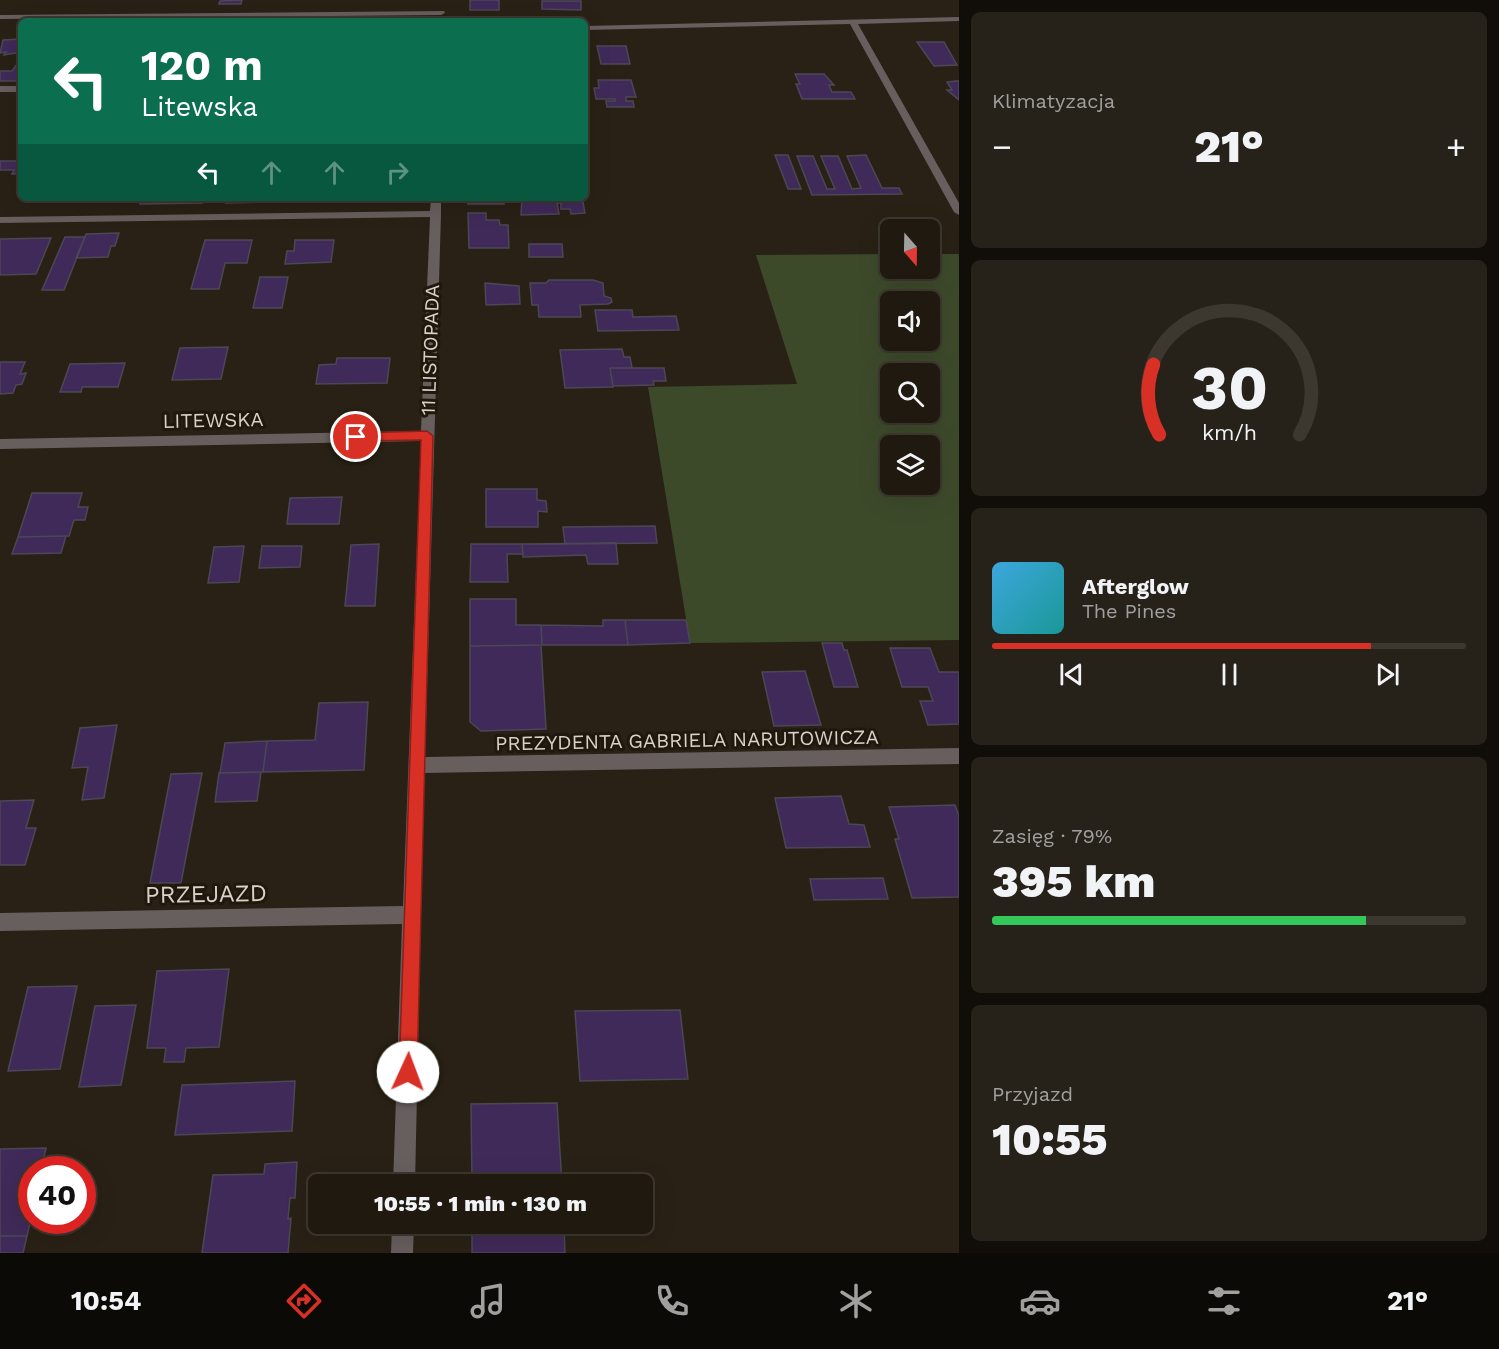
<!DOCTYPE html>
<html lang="pl">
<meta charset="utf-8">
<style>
:root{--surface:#1f1910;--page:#272219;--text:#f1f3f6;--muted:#a1a09f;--line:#3c3830;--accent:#d93025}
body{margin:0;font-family:"Work Sans",sans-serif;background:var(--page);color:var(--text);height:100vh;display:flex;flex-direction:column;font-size:22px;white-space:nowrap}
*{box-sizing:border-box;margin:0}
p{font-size:20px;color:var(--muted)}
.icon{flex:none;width:33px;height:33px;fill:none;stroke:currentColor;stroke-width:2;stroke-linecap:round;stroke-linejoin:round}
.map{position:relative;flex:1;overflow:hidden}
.side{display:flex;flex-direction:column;gap:12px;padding:12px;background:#110e09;width:540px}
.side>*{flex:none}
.top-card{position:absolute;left:18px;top:18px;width:570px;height:183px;border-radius:9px;box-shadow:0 6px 24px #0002,0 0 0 2px var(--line);background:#0b6e4f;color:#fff;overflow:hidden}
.needle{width:39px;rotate:160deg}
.fabs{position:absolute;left:880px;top:219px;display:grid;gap:12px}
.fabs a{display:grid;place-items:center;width:60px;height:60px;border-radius:9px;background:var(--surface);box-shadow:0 6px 24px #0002,0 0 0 2px var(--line);font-size:30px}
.speed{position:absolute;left:18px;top:1156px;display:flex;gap:12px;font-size:30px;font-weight:700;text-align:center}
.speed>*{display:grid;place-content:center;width:78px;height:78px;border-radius:50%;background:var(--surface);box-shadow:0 6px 24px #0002,0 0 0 2px var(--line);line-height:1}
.speed .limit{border:9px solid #d22;background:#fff;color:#111}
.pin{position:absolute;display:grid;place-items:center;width:51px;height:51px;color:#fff;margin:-26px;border:3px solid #fff;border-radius:50%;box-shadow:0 2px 6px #0007}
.me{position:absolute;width:66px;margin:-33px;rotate:2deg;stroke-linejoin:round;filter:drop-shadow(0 0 4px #0008)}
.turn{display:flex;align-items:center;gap:21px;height:126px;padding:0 24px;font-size:27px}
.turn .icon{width:78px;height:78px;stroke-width:2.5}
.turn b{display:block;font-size:42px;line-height:51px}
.lanes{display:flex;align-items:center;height:57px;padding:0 24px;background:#0003;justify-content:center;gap:30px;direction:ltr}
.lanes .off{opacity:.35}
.big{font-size:45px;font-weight:800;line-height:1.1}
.side .tile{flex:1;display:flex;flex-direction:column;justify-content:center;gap:9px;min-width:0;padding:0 21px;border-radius:9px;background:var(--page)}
.side .dial{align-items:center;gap:0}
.dial svg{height:156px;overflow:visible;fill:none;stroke:var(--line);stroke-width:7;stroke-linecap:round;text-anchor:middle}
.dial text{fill:var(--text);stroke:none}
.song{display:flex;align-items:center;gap:18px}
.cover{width:72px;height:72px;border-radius:9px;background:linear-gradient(135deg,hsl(200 70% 55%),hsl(180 70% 35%))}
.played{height:6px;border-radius:3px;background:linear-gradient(90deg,var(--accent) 80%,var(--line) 80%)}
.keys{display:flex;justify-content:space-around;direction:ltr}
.heat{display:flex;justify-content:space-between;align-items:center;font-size:33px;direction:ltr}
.charge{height:9px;border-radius:4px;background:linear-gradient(90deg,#34c759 79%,var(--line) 0)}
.trip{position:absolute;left:308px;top:1174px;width:345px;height:60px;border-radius:9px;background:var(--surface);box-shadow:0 6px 24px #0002,0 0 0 2px var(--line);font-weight:800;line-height:60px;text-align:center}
.tabs{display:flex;height:96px;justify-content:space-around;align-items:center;background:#0c0a06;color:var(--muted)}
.tabs .icon{width:42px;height:42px}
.tabs .selected{color:var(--accent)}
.tabs b{font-size:27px;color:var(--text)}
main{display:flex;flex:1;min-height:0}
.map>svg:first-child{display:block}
.green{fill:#3d4a2a;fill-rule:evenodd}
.building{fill:#402a59;stroke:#4c4755;stroke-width:1.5}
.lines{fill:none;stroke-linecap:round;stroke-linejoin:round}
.minor{fill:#675e5e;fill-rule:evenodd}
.route{fill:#d93025;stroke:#8d1f18;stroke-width:1.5}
.labels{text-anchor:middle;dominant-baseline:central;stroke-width:6;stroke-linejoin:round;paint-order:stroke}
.street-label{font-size:20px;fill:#d7d2ca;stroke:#20180c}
.near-street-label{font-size:24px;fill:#d7d2ca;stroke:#20180c}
</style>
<main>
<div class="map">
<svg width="959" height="1253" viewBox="0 0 959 1253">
<rect width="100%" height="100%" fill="#292115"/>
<path class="green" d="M891,254V268H930V254H959V640L690,643L648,387L797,384L756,255ZM891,302H930V340H891ZM891,374H930V412H891ZM891,446H930V484H891Z"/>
<path class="building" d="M242,0L241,4H219L220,1Z
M470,0H499V10H470Z
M542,1H581V10L542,9Z
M21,39V52L4,55L6,52L0,53L3,40Z
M917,42H944L957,65L934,66Z
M597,46H626L630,64H601Z
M21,59V81H0V71H12Z
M795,74H824L834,85H829L832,92H851L855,99H802L796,84H800Z
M598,80H631L636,97H626V101H633L634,107H607L606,101H615V99H596L594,88H599Z
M956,81H959V100L947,90H952L947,82Z
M775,155H788L801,189H788Z
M866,155L882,188H899L902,194L812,195L797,156H813L827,189H835L821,156H838L852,189L861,188L847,156Z
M0,161H21V173L12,174L14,170H0Z
M142,198H203L202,203L140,204Z
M227,198H262L261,202L226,203Z
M351,198H399L393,200L350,201Z
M468,198H504V204H468Z
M522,198H580V202H583L585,213L571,214L570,209H561V203H557L559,214L521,215Z
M468,213H486V220H499L500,225H508L509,248H469Z
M119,233L115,246H111L108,257L76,258L86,234Z
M65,237H85L64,290H42Z
M51,238L36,274L0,275V239Z
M205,240H252L247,263H225L219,289H191Z
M295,240H334L331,262L285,264L287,251H294Z
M529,244H562L563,257H529Z
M260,277H288L282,308H253Z
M549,280H593L603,283L604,296L611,298L612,302L608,304L580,305L581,317H539L538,305H532L530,283H546Z
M485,283L519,286L520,304L486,305Z
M595,310H632L633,317L676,316L679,330L598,331Z
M228,347L221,379L172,380L180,348Z
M622,349L624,357H630L632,368H610L613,387L565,388L560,350Z
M337,358H390L387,383L316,384L319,365L336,364Z
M0,362H25L20,374L26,373L22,384L16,385L13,393L0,394Z
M125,363L118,387H82L81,392H60L70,364Z
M610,368H664L666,381H653L654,385L613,386Z
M486,489H537V500L546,501L547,512L538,511V527H486Z
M32,493H82L78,507H88L85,520H74L69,536L18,537Z
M342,497L339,524H287L290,498Z
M655,526L657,543L565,544L563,527Z
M66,536L61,553L12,554L18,537Z
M616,543L618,564H588L586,555L523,557L522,544Z
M379,544L375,606H345L351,545Z
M471,544H522L523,554H507L508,582H470Z
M244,546L239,582L208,583L214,547Z
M262,546H302L300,567L259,568Z
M470,599H516V625H541L542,645L470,646Z
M603,620H625L628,645H542L541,625L603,626Z
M625,620H686L690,643L628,645Z
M822,643H842L844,650H847L858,687H834Z
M541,645L546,729L481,731L470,722V646Z
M890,648H930L939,672H959V724L928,725L920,701H933L928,687H902Z
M805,671L821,725L774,726L762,672Z
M368,702L364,770L263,772L267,741L315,740L319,703Z
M117,725L104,798L82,800L88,767L72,768L80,728Z
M267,741L263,772L220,773L225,743Z
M261,772L257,801L215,802L219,773Z
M202,773L181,883H150L171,774Z
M841,796L849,824L864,825L870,847L786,848L775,798Z
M34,800L26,828H36L25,865H0V801Z
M955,805L959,816V897L912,898L895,839H899L889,807Z
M883,878L888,899L814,900L810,879Z
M229,969L219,1047L186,1048L184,1062H164L166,1048H147L157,971Z
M77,986L60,1069L8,1071L28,987Z
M136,1005L121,1085L79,1087L95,1006Z
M680,1010L688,1079L580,1081L575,1011Z
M295,1081L292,1131L175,1135L182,1085Z
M557,1103L562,1185H472L471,1104Z
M46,1148L41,1170H32V1214L27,1236H0V1149Z
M297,1162L295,1198H290L288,1219L291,1218L288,1253H202L213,1175L264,1174L265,1164Z
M472,1224H564L565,1253H472Z
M0,1236H27L23,1253H0Z"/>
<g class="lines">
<path class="minor" d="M444,11L445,13L441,15L0,19V15Z
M959,17V21L858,24L959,203V215L954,212L850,24L585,30V26Z
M0,86H21V92H0Z
M431,198H441V214L425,757L959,748V764L424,773L415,1185H393L402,924L0,931V913L403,906L421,441L0,449V439L421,431L430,217L0,223V217L430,211Z
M392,1224H414L413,1253H391Z"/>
</g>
<path class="route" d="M427,431L433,436L417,1072L414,1079L408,1081L401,1079L399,1072L421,440L356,441L350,437L356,433Z"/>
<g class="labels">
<g class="street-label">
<text transform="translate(430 350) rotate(-88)">11 LISTOPADA</text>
<text transform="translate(213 420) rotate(-1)">LITEWSKA</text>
<text transform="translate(687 740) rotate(-1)">PREZYDENTA GABRIELA NARUTOWICZA</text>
</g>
<g class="near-street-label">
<text transform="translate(206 894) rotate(-1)">PRZEJAZD</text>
</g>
</g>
</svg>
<div class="fabs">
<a><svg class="needle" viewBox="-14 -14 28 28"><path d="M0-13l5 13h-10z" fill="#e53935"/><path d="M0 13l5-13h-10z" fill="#a1a09f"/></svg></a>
<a><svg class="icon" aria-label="sound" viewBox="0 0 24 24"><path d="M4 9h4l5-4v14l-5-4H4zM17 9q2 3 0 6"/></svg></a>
<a><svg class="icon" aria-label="search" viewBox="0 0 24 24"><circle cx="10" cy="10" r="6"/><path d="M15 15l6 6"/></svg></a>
<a><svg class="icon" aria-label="layers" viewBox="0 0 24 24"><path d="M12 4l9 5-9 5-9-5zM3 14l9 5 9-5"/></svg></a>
</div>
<div class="speed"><div class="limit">40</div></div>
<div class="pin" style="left:356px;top:437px;background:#d93025"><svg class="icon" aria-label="arrive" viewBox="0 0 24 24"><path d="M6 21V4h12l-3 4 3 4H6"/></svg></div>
<svg class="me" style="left:408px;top:1072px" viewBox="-20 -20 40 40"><circle r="19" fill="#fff"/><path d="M0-13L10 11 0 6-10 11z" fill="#d93025"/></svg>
<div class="trip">10:55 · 1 min · 130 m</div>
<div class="top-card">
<div class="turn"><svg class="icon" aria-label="left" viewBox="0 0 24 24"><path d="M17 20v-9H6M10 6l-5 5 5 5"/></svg><div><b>120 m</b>Litewska</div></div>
<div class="lanes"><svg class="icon" aria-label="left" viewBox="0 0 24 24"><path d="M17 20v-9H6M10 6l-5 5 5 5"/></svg><svg class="icon off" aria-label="ahead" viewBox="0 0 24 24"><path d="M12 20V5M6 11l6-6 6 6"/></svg><svg class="icon off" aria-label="ahead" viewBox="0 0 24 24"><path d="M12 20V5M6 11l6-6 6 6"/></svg><svg class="icon off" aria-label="right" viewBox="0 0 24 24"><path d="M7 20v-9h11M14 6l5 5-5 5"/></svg></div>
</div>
</div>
<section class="side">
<div class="tile"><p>Klimatyzacja</p>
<div class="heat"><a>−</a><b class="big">21°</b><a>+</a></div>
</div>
<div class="tile dial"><svg viewBox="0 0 100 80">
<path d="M14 69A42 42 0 1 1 86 69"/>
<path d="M14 69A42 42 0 0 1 11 33" stroke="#d93025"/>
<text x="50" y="56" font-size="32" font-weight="700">30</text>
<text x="50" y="72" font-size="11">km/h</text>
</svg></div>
<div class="tile">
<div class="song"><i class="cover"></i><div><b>Afterglow</b><p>The Pines</p></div></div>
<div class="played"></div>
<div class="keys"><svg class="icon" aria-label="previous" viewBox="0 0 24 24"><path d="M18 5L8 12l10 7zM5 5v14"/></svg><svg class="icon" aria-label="pause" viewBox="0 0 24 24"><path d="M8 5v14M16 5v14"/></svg><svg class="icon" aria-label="next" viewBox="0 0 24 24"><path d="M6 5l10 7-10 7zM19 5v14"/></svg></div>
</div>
<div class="tile"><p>Zasięg · 79%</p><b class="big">395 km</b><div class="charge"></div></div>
<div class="tile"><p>Przyjazd</p><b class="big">10:55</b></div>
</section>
</main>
<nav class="tabs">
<b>10:54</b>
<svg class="icon selected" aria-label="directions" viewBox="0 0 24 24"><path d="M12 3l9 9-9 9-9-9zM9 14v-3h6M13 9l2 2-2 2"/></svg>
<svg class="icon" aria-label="music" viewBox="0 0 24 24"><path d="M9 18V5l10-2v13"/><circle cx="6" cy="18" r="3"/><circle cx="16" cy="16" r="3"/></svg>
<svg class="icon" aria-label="phone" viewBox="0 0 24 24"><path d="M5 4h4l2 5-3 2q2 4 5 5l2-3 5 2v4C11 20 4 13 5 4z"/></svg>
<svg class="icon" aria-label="climate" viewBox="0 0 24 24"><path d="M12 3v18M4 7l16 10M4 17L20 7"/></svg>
<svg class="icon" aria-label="car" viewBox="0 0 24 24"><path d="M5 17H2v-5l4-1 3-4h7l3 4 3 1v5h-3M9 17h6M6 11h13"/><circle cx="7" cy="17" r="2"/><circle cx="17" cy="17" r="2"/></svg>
<svg class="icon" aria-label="filters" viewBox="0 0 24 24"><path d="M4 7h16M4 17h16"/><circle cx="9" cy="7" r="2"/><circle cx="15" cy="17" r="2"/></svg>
<b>21°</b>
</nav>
